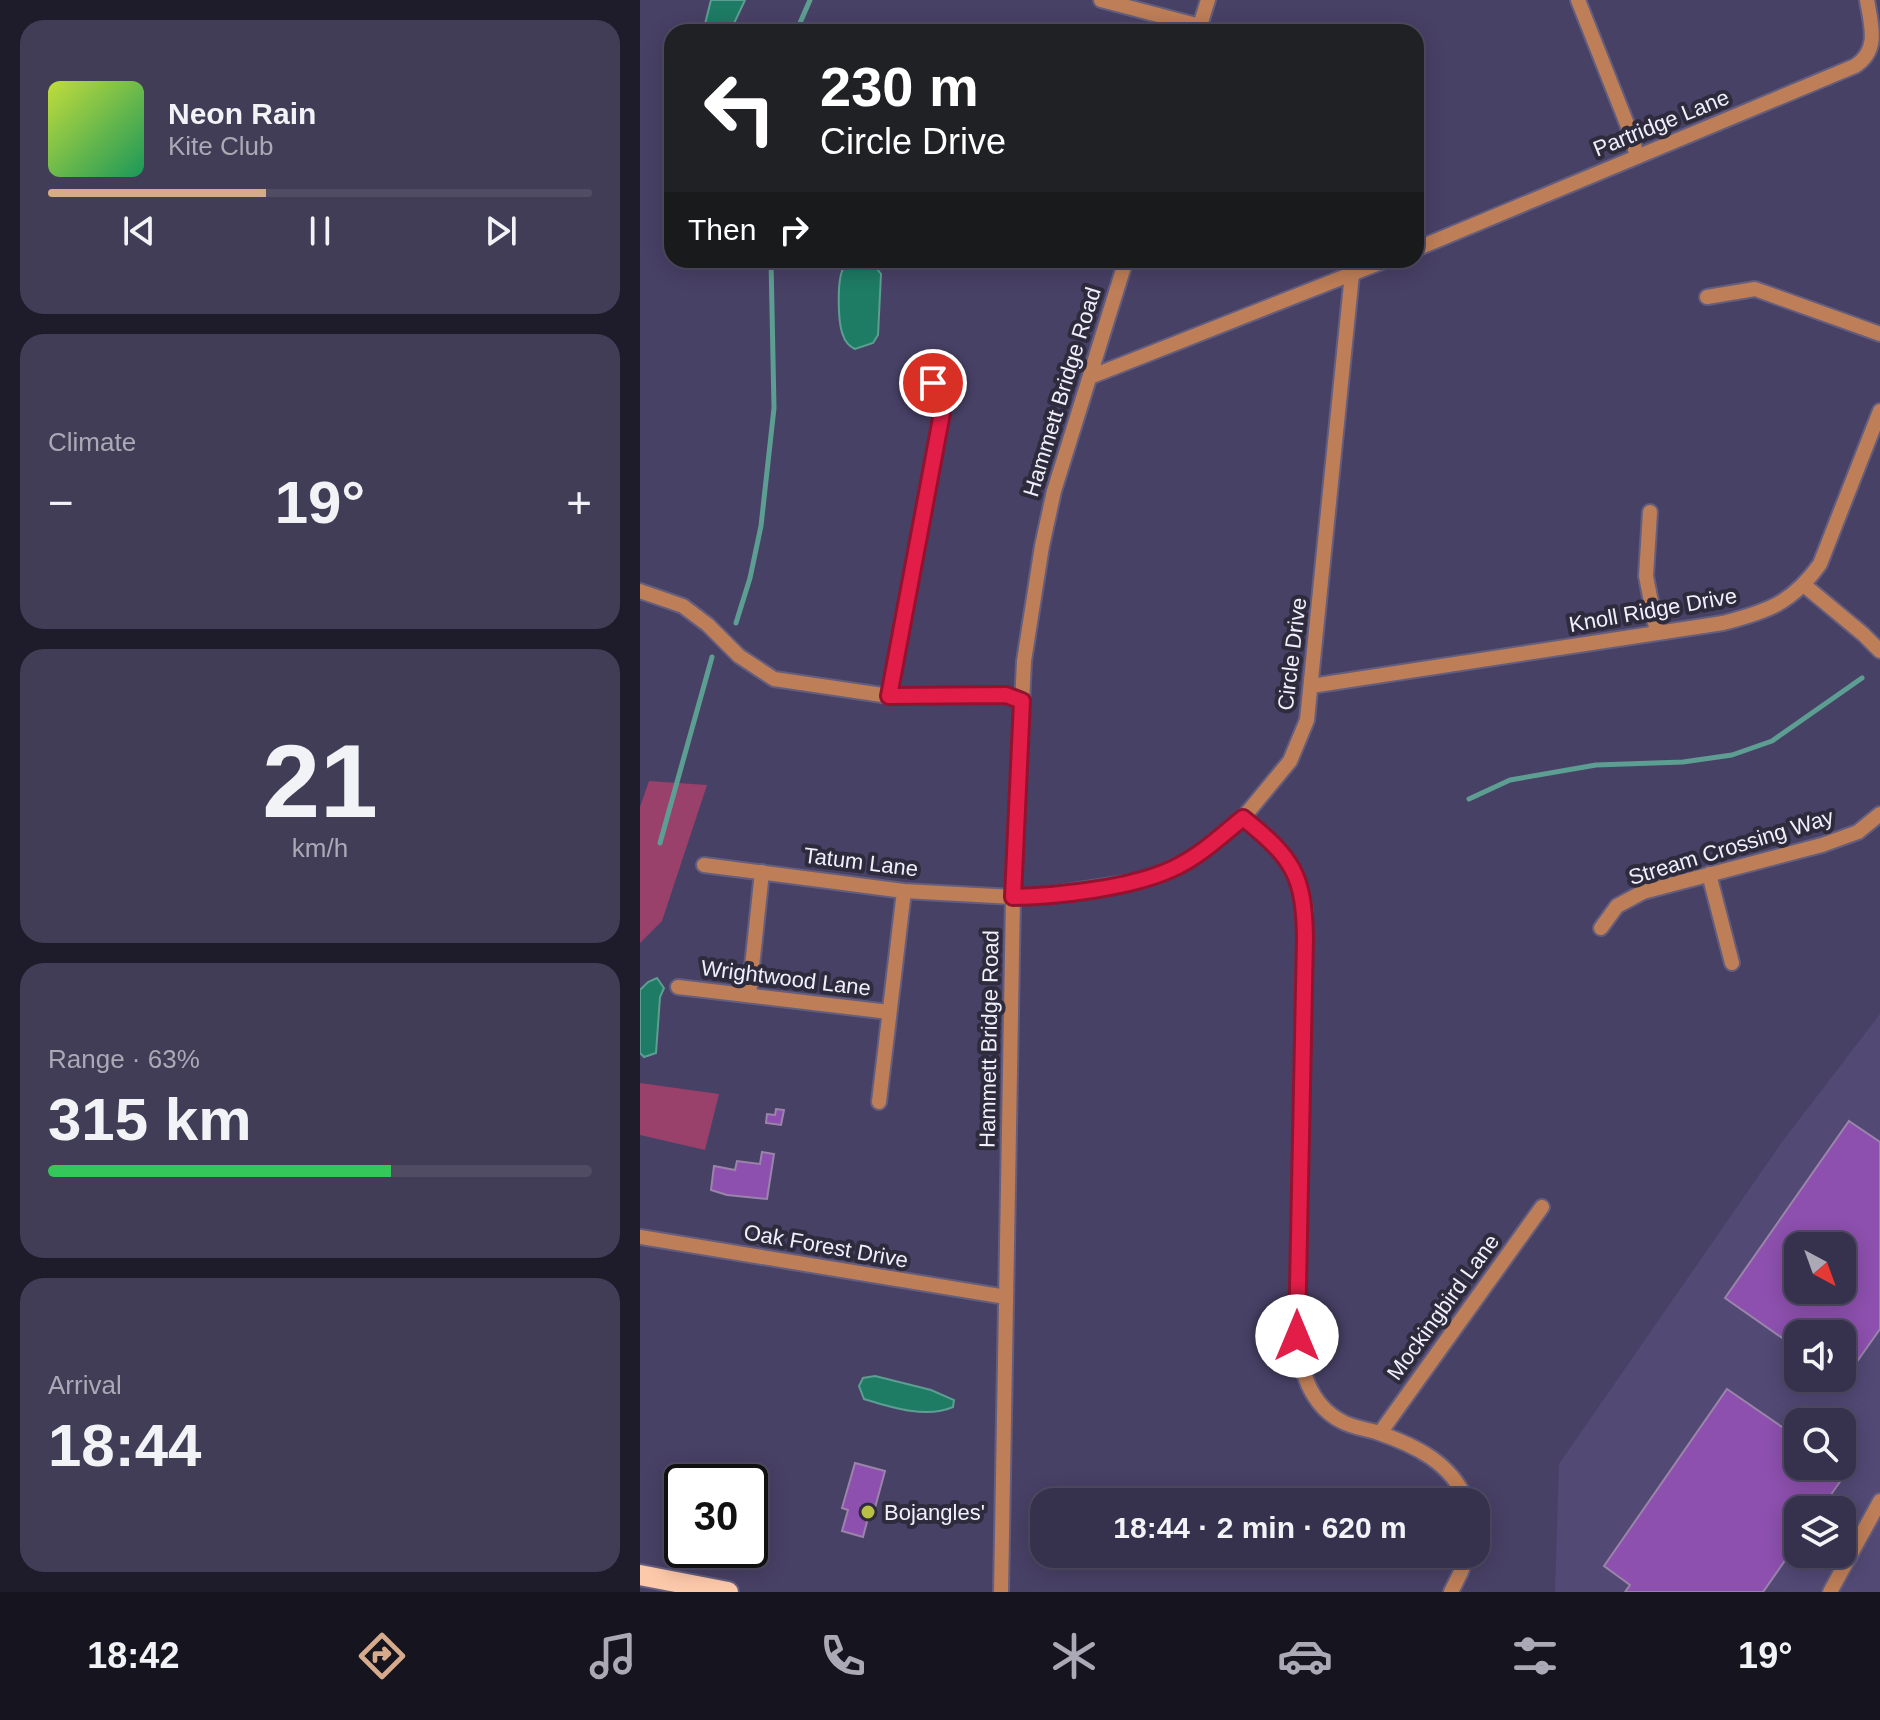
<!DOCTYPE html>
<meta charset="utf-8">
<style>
:root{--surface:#36314c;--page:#413d56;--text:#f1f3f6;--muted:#aaa9b5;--line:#504c64;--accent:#d6ab8b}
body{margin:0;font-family:Arial,sans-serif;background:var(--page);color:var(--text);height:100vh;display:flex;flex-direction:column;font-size:30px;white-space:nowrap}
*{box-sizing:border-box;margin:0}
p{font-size:26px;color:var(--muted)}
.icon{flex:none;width:44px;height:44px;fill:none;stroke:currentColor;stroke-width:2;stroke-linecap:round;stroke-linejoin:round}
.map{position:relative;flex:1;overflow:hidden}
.drawer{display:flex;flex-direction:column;gap:20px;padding:20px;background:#1e1b2a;width:640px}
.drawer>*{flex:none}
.top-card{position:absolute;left:24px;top:24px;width:760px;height:244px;border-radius:24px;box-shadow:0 4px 20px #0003,0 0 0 2px var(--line);background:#202124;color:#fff;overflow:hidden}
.needle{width:52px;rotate:139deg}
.fabs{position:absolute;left:1144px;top:1232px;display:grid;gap:16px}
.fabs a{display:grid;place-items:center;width:72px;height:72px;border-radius:16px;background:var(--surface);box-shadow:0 4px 20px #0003,0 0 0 2px var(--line);font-size:40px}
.speed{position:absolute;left:24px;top:1464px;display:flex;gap:16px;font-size:40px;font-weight:700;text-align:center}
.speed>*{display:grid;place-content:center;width:104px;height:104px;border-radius:50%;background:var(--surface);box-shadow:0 4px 20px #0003,0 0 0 2px var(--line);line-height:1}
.speed .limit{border:4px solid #111;border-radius:12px;background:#fff;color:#111}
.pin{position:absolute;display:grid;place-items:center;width:68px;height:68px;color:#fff;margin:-34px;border:4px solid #fff;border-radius:50%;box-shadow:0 2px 8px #0007}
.me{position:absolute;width:88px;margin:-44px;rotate:0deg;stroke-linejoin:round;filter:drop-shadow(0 0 6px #0008)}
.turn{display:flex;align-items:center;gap:28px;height:168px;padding:0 24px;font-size:36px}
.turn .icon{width:104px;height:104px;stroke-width:2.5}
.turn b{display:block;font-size:56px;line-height:68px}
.then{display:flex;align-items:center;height:76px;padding:0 24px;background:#0003;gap:16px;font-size:30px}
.big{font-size:60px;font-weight:800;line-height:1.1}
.drawer .card{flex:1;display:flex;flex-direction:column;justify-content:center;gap:12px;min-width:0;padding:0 28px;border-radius:24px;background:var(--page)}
.drawer .dial{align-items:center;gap:0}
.dial b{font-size:104px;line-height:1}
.song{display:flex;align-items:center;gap:24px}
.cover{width:96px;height:96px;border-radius:12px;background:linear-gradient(135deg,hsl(70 70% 55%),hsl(150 70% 35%))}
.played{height:8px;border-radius:4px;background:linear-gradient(90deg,var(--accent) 40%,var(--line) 40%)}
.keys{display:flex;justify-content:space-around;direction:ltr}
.heat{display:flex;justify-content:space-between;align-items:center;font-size:44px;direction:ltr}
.charge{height:12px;border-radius:6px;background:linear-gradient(90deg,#34c759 63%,var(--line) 0)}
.trip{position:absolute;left:390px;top:1488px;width:460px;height:80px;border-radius:24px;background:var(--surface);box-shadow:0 4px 20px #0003,0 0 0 2px var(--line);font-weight:800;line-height:80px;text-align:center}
.tabs{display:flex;height:128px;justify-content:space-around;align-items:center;background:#16141e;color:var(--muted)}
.tabs .icon{width:56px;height:56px}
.tabs .selected{color:var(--accent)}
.tabs b{font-size:36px;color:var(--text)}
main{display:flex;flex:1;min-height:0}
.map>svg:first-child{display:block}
.built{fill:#524975;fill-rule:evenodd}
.green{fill:#99406b}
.water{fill:#1e7b64;stroke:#5d9e92;stroke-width:2}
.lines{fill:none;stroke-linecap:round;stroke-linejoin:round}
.stream{stroke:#5d9e92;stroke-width:5}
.building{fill:#8d50ae;stroke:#9b84aa;stroke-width:2;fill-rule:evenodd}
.minor-casing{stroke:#635d7e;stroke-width:18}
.primary-casing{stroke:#635d7e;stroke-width:24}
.minor{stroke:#be7e57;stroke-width:14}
.primary{stroke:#fdc9ab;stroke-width:20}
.route-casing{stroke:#92132f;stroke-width:20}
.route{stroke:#e11d48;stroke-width:14}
.poi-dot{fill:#bac046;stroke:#2d2b3c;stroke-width:3}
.labels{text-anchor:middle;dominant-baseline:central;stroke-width:8;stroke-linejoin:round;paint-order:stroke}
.street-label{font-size:22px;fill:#f0effc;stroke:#2d2b3c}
.poi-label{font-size:22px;fill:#f0effc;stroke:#2d2b3c;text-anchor:start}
</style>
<main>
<section class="drawer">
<div class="card">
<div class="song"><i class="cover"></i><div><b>Neon Rain</b><p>Kite Club</p></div></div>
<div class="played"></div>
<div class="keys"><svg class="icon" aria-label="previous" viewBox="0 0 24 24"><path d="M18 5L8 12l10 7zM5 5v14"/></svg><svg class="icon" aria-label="pause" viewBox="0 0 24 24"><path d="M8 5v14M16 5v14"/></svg><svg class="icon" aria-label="next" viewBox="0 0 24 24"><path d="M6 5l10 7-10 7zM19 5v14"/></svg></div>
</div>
<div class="card"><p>Climate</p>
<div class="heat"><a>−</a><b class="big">19°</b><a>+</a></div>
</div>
<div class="card dial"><b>21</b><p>km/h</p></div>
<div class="card"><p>Range · 63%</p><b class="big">315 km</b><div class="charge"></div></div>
<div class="card"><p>Arrival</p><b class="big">18:44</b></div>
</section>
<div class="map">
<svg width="1240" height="1592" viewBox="0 0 1240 1592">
<rect width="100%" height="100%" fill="#484166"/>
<path class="built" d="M1240,1014V1592H915L919,1464L1142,1142ZM1158,1246H1202V1290H1158ZM1158,1334H1202V1378H1158ZM1158,1422H1202V1466H1158ZM1158,1510H1202V1554H1158Z"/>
<path class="green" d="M9,781L67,785L22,921L0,943V807Z
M0,1083L79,1094L65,1150L0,1135Z"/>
<path class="water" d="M71,0H105L90,32H63Z
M230,260L241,274L238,335L233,343L215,349C209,346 205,342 203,335C198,323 196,275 205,266C211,259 221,261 230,260Z
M17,978L24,988L20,997L16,1053L4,1057L0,1053V990L8,982Z
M235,1376L291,1390L314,1400L313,1407C286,1419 250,1407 224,1399L219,1386L223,1378Z"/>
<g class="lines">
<path class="stream" d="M156,32L170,0
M96,623L110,578L121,526L134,408L131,260
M829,799L870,780L956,765L1043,762L1092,755L1132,741L1222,678
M20,843L72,657"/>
</g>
<path class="building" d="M136,1109L144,1110L141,1125L126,1123L127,1114L135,1115Z
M1209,1121L1240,1142V1329L1204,1380L1201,1378L1202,1334H1158V1349L1085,1298ZM1158,1246H1202V1290H1158Z
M122,1152L134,1154L127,1199L87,1195L71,1190L74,1166L95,1170L97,1161L120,1164Z
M1087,1389L1158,1438V1466H1199L1207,1472L1180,1510H1158V1542L1123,1592H985L990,1585L964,1566Z
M215,1463L245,1471L233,1515L229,1514L223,1537L202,1531L208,1510L202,1508Z"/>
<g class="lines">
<defs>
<path id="minor" d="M461,0L560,26
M938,0L991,134L997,157
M558,32L568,0
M776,249L1215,66C1240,50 1231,25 1227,0
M1067,297L1115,289L1240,334
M450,377L747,260
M1010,512L1006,576L1017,633
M1164,585L1223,634L1240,651
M0,591L43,606L68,625L99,656L134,679L249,696L366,695L382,701
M671,686L1083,623C1129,611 1152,603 1180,564L1240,411
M249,696L302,413L293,383
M603,818C639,847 657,864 665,911L657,1336C659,1368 670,1405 701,1421C711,1427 725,1429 736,1432C775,1445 812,1463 827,1502
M64,865L264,891L373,897H395L492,882L513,877L551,859L603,818L650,761L667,720L712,274
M1069,874L1092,963
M961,928L977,906L1003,892L1182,845L1218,832L1240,814
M38,987L249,1012
M109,995L122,872
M239,1102L264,891
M0,1237L366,1297
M740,1433L902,1207
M361,1592L373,897L384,661L402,546L414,491L486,260
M811,1592L821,1572L827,1554
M1190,1592L1240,1501"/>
<path id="primary" d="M0,1575L88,1592"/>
</defs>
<use href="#minor" class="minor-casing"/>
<use href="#primary" class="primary-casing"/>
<use href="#minor" class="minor"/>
<use href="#primary" class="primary"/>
</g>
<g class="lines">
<defs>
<path id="route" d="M293,383L302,413L249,696L366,695L382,701L373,897C419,896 491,888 532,869C559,857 581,836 603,818C653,858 664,875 665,938L657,1336"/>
</defs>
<use href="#route" class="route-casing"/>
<use href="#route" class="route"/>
</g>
<circle class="poi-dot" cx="228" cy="1512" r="8"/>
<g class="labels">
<g class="street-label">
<text transform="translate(1021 123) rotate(-22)">Partridge Lane</text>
<text transform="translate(422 392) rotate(-73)">Hammett Bridge Road</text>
<text transform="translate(1013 610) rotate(-10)">Knoll Ridge Drive</text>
<text transform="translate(652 654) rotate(-83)">Circle Drive</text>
<text transform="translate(1091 847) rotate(-17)">Stream Crossing Way</text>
<text transform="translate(221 862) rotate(7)">Tatum Lane</text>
<text transform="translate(146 978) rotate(7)">Wrightwood Lane</text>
<text transform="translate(349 1039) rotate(-89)">Hammett Bridge Road</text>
<text transform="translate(186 1246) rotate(10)">Oak Forest Drive</text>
<text transform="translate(803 1307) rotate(-54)">Mockingbird Lane</text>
</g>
<g class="poi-label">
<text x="244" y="1512">Bojangles'</text>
</g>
</g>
</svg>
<div class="fabs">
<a><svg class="needle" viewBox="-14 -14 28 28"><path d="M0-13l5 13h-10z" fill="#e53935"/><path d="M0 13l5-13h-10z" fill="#aaa9b5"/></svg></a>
<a><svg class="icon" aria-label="sound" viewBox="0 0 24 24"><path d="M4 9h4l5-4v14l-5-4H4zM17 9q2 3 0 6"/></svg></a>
<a><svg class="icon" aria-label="search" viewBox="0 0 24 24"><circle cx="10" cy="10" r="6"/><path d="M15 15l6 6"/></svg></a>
<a><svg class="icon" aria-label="layers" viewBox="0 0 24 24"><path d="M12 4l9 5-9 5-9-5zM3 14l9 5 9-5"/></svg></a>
</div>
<div class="speed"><div class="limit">30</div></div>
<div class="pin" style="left:293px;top:383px;background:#d93025"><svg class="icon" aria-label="arrive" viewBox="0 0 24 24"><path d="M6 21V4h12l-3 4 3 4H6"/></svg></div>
<svg class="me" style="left:657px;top:1336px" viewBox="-20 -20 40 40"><circle r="19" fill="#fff"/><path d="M0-13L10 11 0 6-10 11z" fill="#e11d48"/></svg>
<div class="trip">18:44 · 2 min · 620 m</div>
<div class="top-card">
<div class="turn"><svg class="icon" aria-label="left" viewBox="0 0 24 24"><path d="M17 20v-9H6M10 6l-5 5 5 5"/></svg><div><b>230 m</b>Circle Drive</div></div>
<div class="then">Then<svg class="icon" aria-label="right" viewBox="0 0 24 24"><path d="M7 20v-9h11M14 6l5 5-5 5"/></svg></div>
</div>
</div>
</main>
<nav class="tabs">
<b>18:42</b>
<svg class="icon selected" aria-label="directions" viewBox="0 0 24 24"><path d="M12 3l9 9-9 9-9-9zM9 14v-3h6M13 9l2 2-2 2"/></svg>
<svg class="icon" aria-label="music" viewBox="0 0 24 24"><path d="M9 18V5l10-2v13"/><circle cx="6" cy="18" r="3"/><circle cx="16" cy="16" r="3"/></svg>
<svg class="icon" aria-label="phone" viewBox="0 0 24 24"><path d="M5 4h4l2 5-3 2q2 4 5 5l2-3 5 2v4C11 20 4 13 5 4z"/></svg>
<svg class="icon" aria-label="climate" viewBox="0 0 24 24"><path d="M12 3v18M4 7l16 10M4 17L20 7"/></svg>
<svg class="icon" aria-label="car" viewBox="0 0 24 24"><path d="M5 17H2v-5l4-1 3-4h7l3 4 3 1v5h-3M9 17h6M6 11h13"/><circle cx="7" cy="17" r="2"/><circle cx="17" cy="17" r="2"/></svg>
<svg class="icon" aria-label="filters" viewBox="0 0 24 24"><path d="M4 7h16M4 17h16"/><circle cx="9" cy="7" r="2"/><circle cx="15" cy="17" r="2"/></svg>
<b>19°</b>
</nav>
